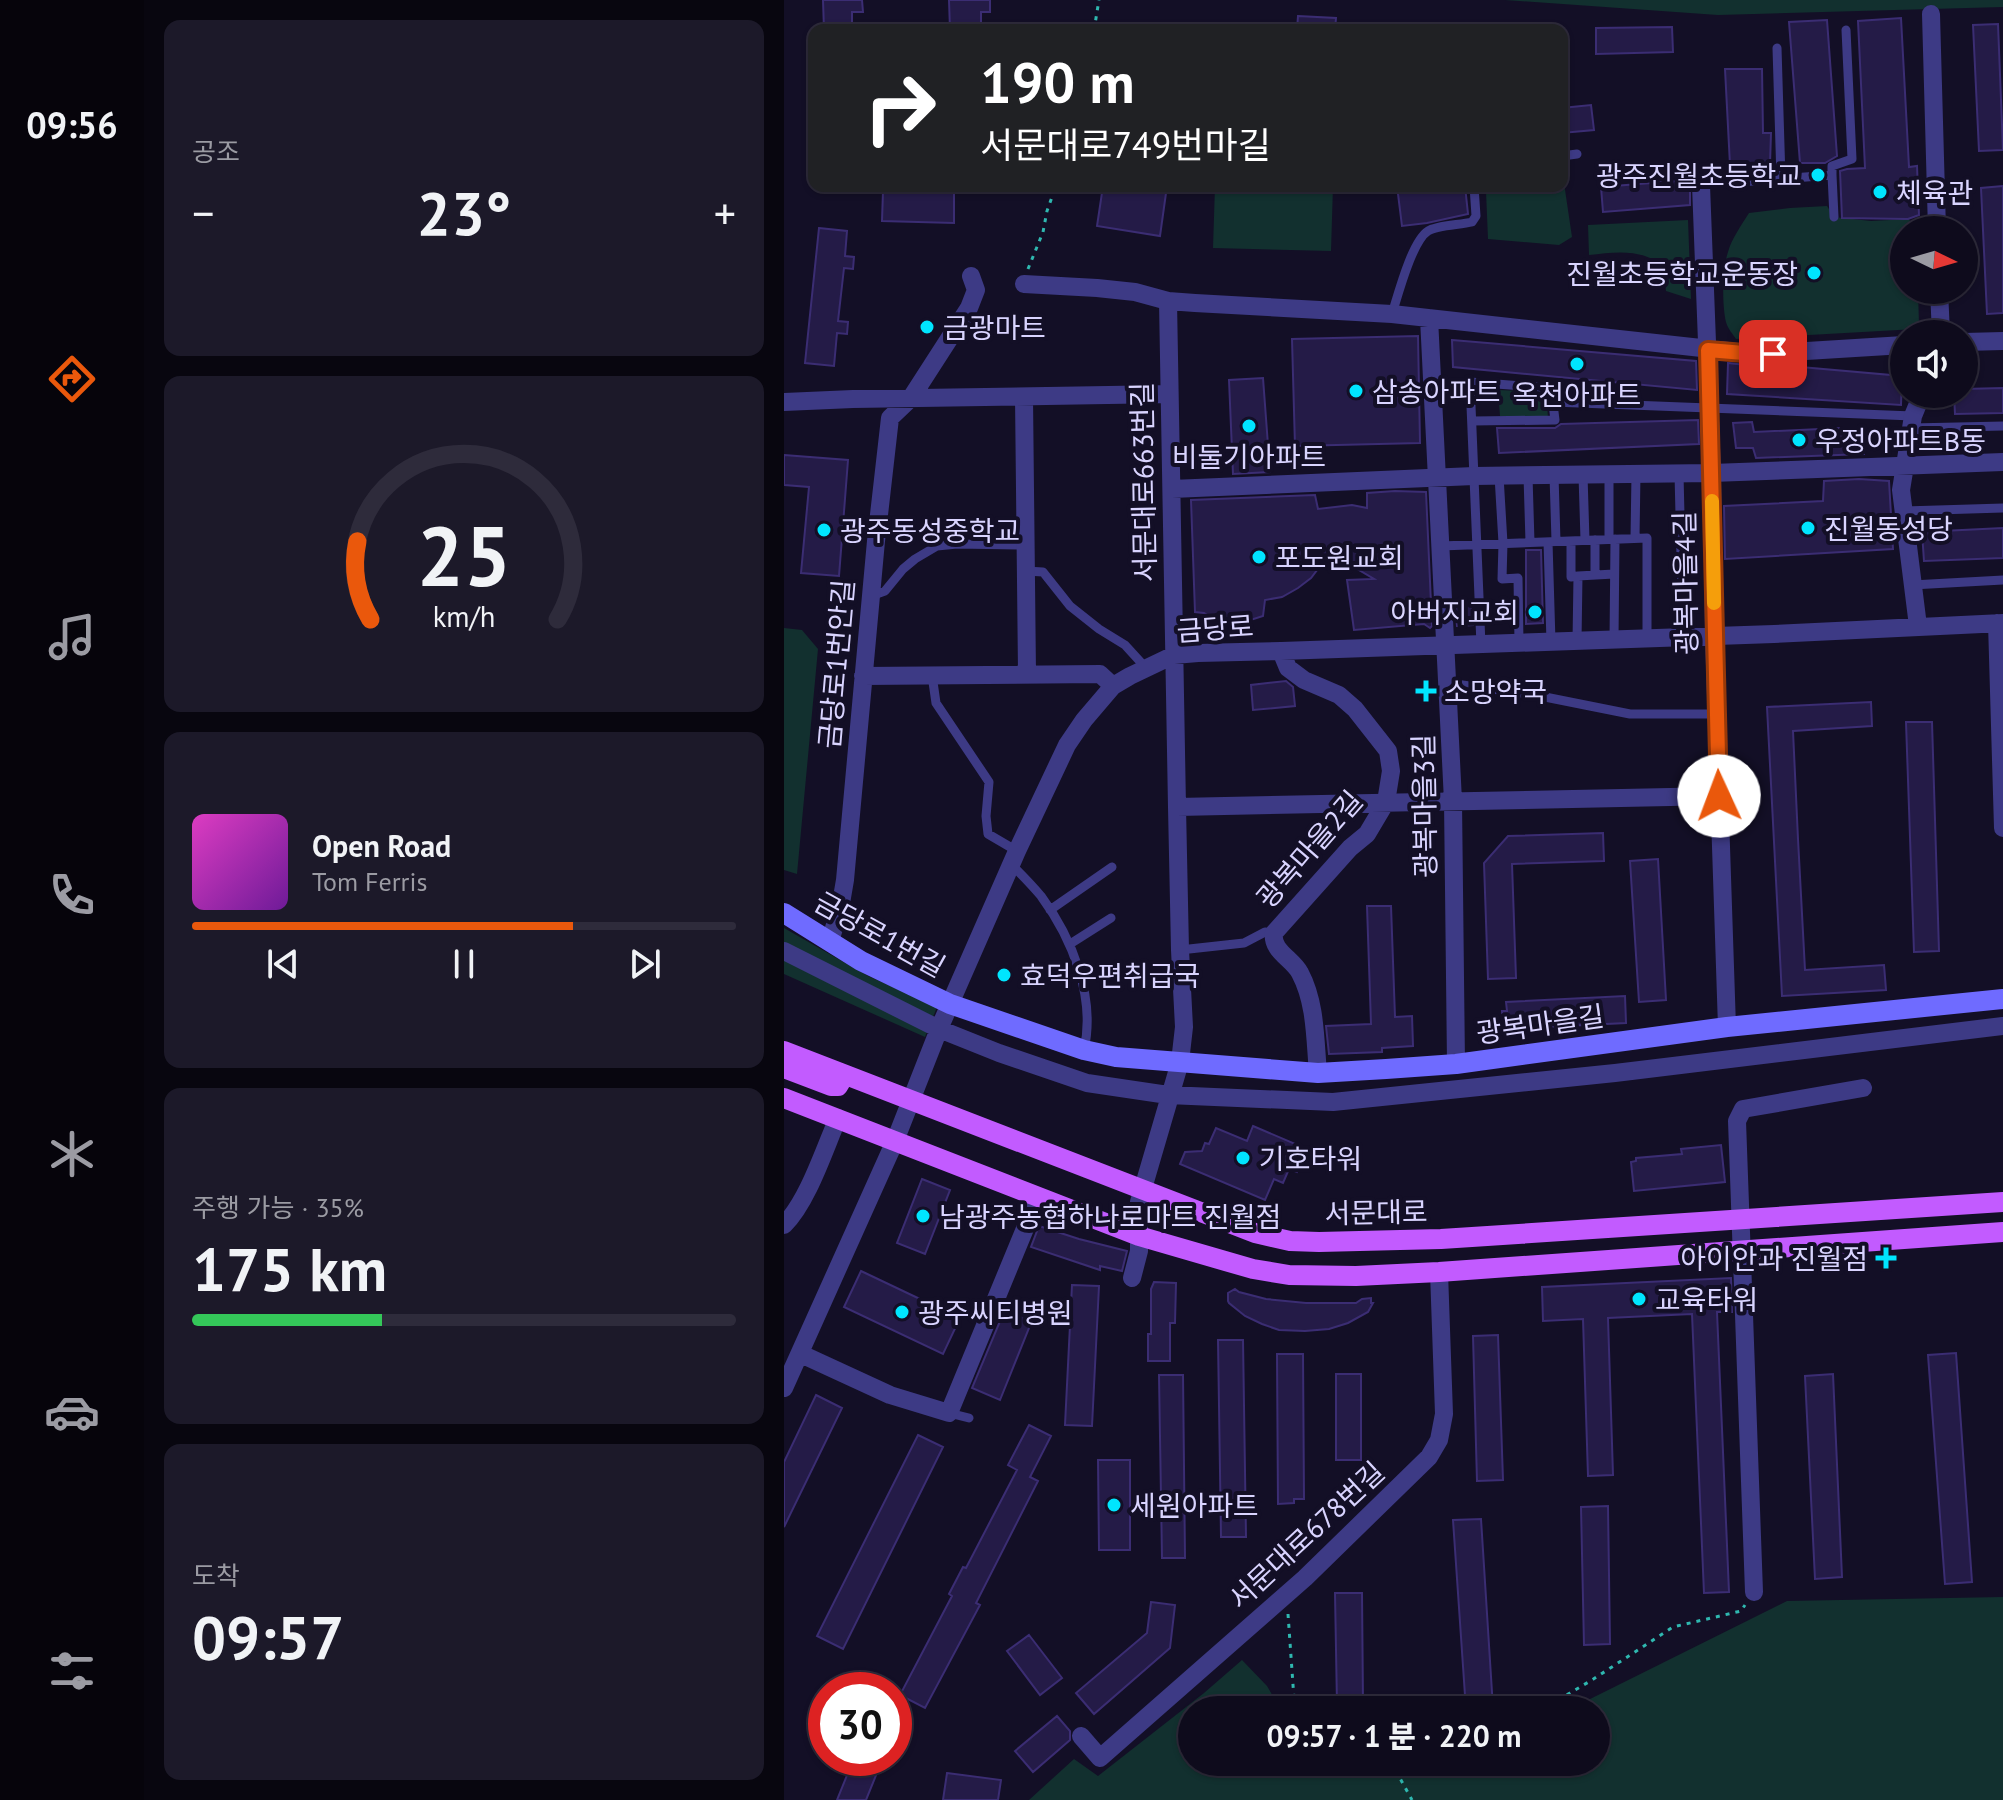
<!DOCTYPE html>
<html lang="ko">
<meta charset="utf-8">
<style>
:root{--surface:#0e0b1c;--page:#1c1929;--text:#f1f3f6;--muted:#9b9ba3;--line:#2e2b3b;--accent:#ea580c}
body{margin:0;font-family:"PT Sans","Noto Sans KR",sans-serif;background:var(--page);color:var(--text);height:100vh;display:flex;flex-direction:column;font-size:30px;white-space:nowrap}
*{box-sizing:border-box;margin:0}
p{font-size:26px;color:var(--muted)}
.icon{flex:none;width:44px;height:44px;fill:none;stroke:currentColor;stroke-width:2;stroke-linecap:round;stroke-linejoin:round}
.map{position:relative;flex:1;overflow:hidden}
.sheet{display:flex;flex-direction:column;gap:20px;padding:20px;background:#08060f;width:640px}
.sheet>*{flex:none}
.top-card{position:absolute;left:24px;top:24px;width:760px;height:168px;border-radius:16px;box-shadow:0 2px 6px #0004,0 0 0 2px var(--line);background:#202124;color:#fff;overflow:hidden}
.needle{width:52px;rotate:95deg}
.tools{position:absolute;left:1106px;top:216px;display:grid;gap:16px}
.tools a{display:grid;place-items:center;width:88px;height:88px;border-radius:50%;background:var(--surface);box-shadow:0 2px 6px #0004,0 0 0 2px var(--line);font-size:40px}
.speed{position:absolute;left:24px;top:1672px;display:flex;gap:16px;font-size:40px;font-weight:700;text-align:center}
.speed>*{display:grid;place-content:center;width:104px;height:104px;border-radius:50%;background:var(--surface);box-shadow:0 2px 6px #0004,0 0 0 2px var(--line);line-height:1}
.speed .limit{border:12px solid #d22;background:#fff;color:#111}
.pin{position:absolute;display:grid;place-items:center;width:68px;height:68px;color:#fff;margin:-34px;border-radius:16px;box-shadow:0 4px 12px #0006}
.me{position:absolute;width:88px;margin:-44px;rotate:358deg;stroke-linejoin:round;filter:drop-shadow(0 0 6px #0008)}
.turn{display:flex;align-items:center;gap:28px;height:168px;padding:0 40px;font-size:36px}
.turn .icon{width:104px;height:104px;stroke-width:2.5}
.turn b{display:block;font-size:56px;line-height:68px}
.big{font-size:60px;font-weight:800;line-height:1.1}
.sheet .card{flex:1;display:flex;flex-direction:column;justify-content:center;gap:12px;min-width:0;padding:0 28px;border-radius:16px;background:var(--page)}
.sheet .dial{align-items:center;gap:0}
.dial svg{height:208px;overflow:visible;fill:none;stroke:var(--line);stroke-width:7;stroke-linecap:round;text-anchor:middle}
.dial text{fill:var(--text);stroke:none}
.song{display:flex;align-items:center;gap:24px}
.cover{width:96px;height:96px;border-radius:12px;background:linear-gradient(135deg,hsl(310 70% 55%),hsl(280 70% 35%))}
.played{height:8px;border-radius:4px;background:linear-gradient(90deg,var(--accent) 70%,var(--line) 70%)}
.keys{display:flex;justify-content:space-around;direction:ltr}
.heat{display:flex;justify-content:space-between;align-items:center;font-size:44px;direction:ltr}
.charge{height:12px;border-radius:6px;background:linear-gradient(90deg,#34c759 35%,var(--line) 0)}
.trip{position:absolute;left:394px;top:1696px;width:432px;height:80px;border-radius:40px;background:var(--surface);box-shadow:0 2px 6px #0004,0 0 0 2px var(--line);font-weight:800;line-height:80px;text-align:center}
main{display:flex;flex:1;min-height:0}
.tab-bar{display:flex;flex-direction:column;width:144px;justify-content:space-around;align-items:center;background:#06040b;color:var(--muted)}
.tab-bar .icon{width:56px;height:56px}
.tab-bar .active{color:var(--accent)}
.tab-bar b{font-size:36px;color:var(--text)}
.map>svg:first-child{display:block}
.green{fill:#12302f}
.building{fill:#241b47;stroke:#3b2d73;stroke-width:2}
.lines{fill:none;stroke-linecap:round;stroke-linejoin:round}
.path{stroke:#2fb8b0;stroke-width:3;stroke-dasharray:4 6;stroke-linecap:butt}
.lane{stroke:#3d3a85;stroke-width:9}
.street{stroke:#3d3a85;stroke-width:18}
.secondary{stroke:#6f6bff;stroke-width:20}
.primary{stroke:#c25bff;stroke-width:20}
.route-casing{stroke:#983908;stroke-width:20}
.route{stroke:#ea580c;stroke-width:14}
.slow{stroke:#f59e0b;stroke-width:14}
.poi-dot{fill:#00e5ff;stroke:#130f26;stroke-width:3}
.labels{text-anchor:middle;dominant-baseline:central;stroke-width:8;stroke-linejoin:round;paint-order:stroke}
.poi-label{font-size:28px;fill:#d9d4ff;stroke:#130f26;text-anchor:start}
.street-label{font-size:28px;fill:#d9d4ff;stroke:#130f26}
</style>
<main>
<nav class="tab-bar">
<b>09:56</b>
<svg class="icon active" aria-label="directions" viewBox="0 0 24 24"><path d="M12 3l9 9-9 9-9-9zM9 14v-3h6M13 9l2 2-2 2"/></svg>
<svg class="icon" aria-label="music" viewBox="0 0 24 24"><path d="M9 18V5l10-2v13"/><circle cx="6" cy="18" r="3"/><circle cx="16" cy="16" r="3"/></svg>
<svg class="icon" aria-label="phone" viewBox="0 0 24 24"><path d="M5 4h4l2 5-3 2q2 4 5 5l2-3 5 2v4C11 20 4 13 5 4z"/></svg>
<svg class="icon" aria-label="climate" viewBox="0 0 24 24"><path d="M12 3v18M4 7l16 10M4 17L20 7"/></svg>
<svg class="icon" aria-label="car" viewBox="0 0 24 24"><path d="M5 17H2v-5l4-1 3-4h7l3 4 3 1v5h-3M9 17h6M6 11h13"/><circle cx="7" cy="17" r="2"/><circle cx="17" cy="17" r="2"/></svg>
<svg class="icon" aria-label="filters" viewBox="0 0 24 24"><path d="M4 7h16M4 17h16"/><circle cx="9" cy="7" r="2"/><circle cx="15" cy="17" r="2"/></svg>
</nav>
<section class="sheet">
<div class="card"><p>공조</p>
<div class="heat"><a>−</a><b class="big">23°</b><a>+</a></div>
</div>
<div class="card dial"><svg viewBox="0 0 100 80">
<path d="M14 69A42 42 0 1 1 86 69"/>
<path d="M14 69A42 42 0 0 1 9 39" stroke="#ea580c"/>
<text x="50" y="56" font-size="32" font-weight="700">25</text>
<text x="50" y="72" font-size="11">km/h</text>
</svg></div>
<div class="card">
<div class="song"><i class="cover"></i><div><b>Open Road</b><p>Tom Ferris</p></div></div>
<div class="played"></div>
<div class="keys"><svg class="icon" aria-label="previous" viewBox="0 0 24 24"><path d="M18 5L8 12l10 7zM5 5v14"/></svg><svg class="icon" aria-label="pause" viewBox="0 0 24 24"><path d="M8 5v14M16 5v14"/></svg><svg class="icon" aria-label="next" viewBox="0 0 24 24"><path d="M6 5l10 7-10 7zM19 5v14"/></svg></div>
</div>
<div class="card"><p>주행 가능 · 35%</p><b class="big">175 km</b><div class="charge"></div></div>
<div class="card"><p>도착</p><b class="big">09:57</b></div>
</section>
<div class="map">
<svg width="1219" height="1800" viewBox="0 0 1219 1800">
<rect width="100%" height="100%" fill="#130f26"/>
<path class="green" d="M721,0H1219V7L934,15Z
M778,183H780L788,237L775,245L704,239L702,191L747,186H778Z
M431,186H549L547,251L429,248Z
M1043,206L1050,217L1087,221L1125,219L1131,230H1120V290H1134L1135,325L1132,329L952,339C948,333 944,329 942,322C938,305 938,270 944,252C948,238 957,226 965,213L1006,208Z
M904,220L907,299L882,291L879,266C857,248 831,252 805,255L804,225Z
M714,390L762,392L764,418L716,416Z
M0,628L18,630L34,649L13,874L0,870Z
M0,928L84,976L153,1007L141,1037L0,974Z
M1219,1597V1800H245L290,1759L314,1776L420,1693L458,1660L483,1686L497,1710H408V1762H559L583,1778L633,1762H812V1710H784L1003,1601Z"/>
<path class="building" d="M39,0H78L79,12H68V30H40Z
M165,0H206V12H197V30H166Z
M514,16L552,18L551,30H513Z
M1117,18L1125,167L1133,166L1135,215L1124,219L1058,218L1056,171L1063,169L1081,168L1074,21Z
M1043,20L1053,156L1041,163H1016L1005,22Z
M1214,24L1219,150L1195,151L1189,25Z
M888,27L889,52L812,54V28Z
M941,69H978L979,133H987L986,164L946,165Z
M807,105L810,130L778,133V108Z
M906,180V205L819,212L817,187Z
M133,186H148V192L170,193V223L98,221L99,191L133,192Z
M319,186H383L376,236L313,226Z
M613,186H681L684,214L643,223L618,226Z
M1219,186V313L1203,314L1197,188Z
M35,228L63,231L61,256L70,257L69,269L60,268L54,321L64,322L63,334L53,333L50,366L21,363Z
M634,336L636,443L511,446L508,339Z
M668,340L912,361L913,390L669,367Z
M944,363L971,366L993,365L1118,376L1117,405L943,394Z
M479,378L486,472L449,474L445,380Z
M1219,388V413L1171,414L1170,394H1180V389Z
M914,420L915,444L715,453L713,428H771L777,424Z
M968,422L970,432L1078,427L1080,454L972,458L969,448H952L949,423Z
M0,455L64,460L55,576L17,573L25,487L0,485Z
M1075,479L1105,481L1109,549L941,559L940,506L1039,501L1040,481Z
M611,491L642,492L648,626L646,628L640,624L570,630L563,580L590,579L546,553L527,578L514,588L498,597L481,600L479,616L457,623H445L431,620L420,613L411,612L407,500L531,495L534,509L568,505L583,508V493Z
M1219,528V558L1140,561L1138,532Z
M742,550H757L759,623L742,624Z
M671,602L688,603L689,625L673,626Z
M502,681L509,687L511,706L469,710L467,685Z
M1087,702L1088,726L1009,731L1014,839L1021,970L1100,965L1102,990L998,996L983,707Z
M1122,722H1148L1155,951L1130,952Z
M819,833L820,861L728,864L732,978L704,979L700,863L724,836Z
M874,859L882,1000L855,1002L846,861Z
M583,906H607L611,1017L628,1016L629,1046L598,1048V1052L545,1054L542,1026L587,1024Z
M841,996L842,1023L719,1029L718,1011H723L722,1002Z
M469,1126L523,1149L513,1172L505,1169L499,1183L490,1179L481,1200L396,1164L401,1152L418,1151L421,1143L425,1144L432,1128L463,1141Z
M937,1145L941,1182L850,1191L847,1162L852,1161V1158L898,1154L897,1149Z
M138,1179L166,1190L141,1254L113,1243Z
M255,1226L295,1239L343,1251L338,1271L316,1266V1270L247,1247Z
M77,1271L176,1318L159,1354L60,1307Z
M947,1278L948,1312H933L945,1592L920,1593L908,1314L824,1318L829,1475L804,1476L799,1319L759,1321L758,1287Z
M370,1282L392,1283L391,1323H386V1361H364V1334H367V1289Z
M288,1285L315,1286L308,1426L281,1425Z
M451,1289L455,1292L482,1299L522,1303H572L578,1299L587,1298V1303H589L584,1312L564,1323L545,1329L521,1331L495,1330L478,1324L461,1316L445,1303L444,1301V1293Z
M224,1302L251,1313L216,1400L188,1388Z
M714,1335L719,1480L693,1481L689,1336Z
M434,1340H459L462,1537H437Z
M1172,1353L1188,1582L1161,1584L1144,1355Z
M493,1354H519L520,1499H510V1503L494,1504Z
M552,1374H577V1460H552Z
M1049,1374L1058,1577L1031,1579L1021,1376Z
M375,1375H399L401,1558H378Z
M32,1395L58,1408L0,1527V1462Z
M245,1425L267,1436L246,1477L254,1481L192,1603L196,1605L141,1708L116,1695L168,1596L165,1594L179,1567L182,1568L233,1470L224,1465Z
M134,1435L159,1447L59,1649L33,1636Z
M314,1460H346V1550H315Z
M824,1506L826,1644L800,1645L797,1507Z
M697,1519L709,1708L682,1710L669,1520Z
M551,1593H578L579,1704L553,1705Z
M367,1602L391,1605L386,1648L310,1714L292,1693L363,1633Z
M245,1635L278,1678L256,1695L223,1651Z
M273,1716L286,1731V1740L249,1772L231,1751Z
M70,1758H99L82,1800H53Z
M163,1773L217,1780L214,1800H159Z"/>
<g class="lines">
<path class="path" d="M310,30L315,0
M244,269L259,232L263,211L272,186
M504,1614L510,1699L520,1710
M757,1710L808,1680L889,1627L957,1611L961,1605
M607,1762L628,1800"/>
<path class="lane" d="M993,48L997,179
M778,156L793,154
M1048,175V166L1068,159L1062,30
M917,185L1048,175L1050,217
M608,314C614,295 628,241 644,231C653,225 676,225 688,222L692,216L690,186
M769,402L1129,416
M689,421L771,420L767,388L686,382L697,645
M1127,428L1219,426
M895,474L899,637
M770,475L772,541
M799,475L801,540
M715,476L719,543L718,579L734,578L735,643
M744,476L746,542
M1120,511L1219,508
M851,538L852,474
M825,539V474
M811,540V575
M787,541V577L794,576L793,641
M764,542L767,642
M657,546L863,538V639
M242,571L259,572L286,606L315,629L341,645L362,668
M794,576L830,574
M1128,585L1219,580
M87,596L101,591L119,569L131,559L153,546L173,544L242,545
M830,640L831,539
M148,675L152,703L205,782L202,816L204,834L233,851
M664,683L751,695L846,714H932
M227,864C237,874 248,885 257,896C288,938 312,997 300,1050
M266,910L328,867
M286,944L327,918
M396,950L460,943L481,932L490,933
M165,1413L185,1418"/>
<path class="street" d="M1147,14L1153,230
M917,185L928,473L930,636L943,1027
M240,284L313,288L351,292L384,301L411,303L608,314L972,354L1120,345
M1155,290L1157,334
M645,318L669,801L672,1064
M1180,342L1219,341
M240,397L243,673
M0,402L69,399L385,394
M388,489L690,476L928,473L1219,462
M1213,623L1219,828
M1134,626L1117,490L1129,416L1138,394
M497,651L504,668L520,680L555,695L571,709L604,751L607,771L602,802L583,834L566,848L490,933C487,951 509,959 516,973C532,1003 531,1040 534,1073
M79,676L316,674L329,686
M393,807L935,796
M46,941L56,909L61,880L92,541L106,418L127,398L185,308L192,290L187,276
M0,951L155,1029L215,1053L303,1083L384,1095L549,1102L831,1073L1219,1026
M0,1225C24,1201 40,1150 54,1118
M348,1278L355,1251V1202L396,1062L400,1027L396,950L393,807L384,301
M17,1354L106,1395L165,1413L254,1197
M0,1388L111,1141L155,1029L233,851L283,745L300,720L329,686L346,676L390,655L414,653L497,651L990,634L1219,623
M970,1592L953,1121L959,1109L1079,1088
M297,1736L316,1758L521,1578L645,1457L655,1440L660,1414L655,1272"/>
<path class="secondary" d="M0,913L77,961L166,1004L300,1050L332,1057L534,1073L602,1069L672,1064L943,1027L1219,999"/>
<path class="primary" d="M0,1051L471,1233L506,1241L535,1242L657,1239L1219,1202
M0,1068L47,1086H54L57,1081L48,1073
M0,1098L355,1236L469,1269L505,1275L572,1276L655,1272L1219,1232"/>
</g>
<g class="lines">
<defs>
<path id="route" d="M935,796L924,350L972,354H989"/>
</defs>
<use href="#route" class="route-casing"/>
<use href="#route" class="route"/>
<path class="slow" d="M928,501L930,603"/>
</g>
<g class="poi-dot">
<circle cx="1034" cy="175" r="8"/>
<circle cx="1096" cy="192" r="8"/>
<circle cx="1030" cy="273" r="8"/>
<circle cx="143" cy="327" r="8"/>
<circle cx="793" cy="364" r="8"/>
<circle cx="572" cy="391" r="8"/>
<circle cx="465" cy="426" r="8"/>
<circle cx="1015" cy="440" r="8"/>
<circle cx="1024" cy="528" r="8"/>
<circle cx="40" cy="530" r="8"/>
<circle cx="475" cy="557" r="8"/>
<circle cx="751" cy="612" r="8"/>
<path d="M638 679h8v8h8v8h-8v8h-8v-8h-8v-8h8z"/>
<circle cx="220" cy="975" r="8"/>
<circle cx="459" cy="1158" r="8"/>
<circle cx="139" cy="1216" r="8"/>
<path d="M1098 1246h8v8h8v8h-8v8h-8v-8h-8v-8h8z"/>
<circle cx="855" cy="1299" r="8"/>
<circle cx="118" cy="1312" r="8"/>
<circle cx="330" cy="1505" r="8"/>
</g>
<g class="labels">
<g class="poi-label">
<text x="1018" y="175" text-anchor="end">광주진월초등학교</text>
<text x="1112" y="192">체육관</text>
<text x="1014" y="273" text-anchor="end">진월초등학교운동장</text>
<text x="159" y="327">금광마트</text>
<text x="588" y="391">삼송아파트</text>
<text x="793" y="394" text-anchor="middle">옥천아파트</text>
<text x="1031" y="440">우정아파트B동</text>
<text x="465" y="456" text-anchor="middle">비둘기아파트</text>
<text x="1040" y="528">진월동성당</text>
<text x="56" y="530">광주동성중학교</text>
<text x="491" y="557">포도원교회</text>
<text x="735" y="612" text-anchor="end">아버지교회</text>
<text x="660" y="691">소망약국</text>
<text x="236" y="975">효덕우편취급국</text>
<text x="475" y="1158">기호타워</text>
<text x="155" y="1216">남광주농협하나로마트 진월점</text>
<text x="1084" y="1258" text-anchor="end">아이안과 진월점</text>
<text x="871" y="1299">교육타워</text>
<text x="134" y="1312">광주씨티병원</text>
<text x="346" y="1505">세원아파트</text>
</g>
<g class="street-label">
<text transform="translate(359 482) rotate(-91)">서문대로663번길</text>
<text transform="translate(901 583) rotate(-91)">광복마을4길</text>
<text transform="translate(431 628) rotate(-4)">금당로</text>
<text transform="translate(52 664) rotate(-85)">금당로1번안길</text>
<text transform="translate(640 806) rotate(-91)">광복마을3길</text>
<text transform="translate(525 849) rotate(-49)">광복마을2길</text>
<text transform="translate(96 934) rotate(29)">금당로1번길</text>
<text transform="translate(756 1024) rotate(-8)">광복마을길</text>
<text transform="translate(592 1212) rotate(-1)">서문대로</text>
<text transform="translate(522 1535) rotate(-43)">서문대로678번길</text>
</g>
</g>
</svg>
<div class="tools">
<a><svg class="needle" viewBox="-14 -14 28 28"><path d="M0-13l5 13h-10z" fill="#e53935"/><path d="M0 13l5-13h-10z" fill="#9b9ba3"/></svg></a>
<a><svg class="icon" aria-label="sound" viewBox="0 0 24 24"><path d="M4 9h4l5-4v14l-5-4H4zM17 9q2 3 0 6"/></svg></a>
</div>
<div class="speed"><div class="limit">30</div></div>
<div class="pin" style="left:989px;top:354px;background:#d93025"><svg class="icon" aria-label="arrive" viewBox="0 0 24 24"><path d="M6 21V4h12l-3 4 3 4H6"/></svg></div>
<svg class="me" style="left:935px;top:796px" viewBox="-20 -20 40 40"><circle r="19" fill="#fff"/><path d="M0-13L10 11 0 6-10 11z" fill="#ea580c"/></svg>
<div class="trip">09:57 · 1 분 · 220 m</div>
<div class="top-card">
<div class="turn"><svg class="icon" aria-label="right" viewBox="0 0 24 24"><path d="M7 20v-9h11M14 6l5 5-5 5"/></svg><div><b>190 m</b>서문대로749번마길</div></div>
</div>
</div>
</main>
